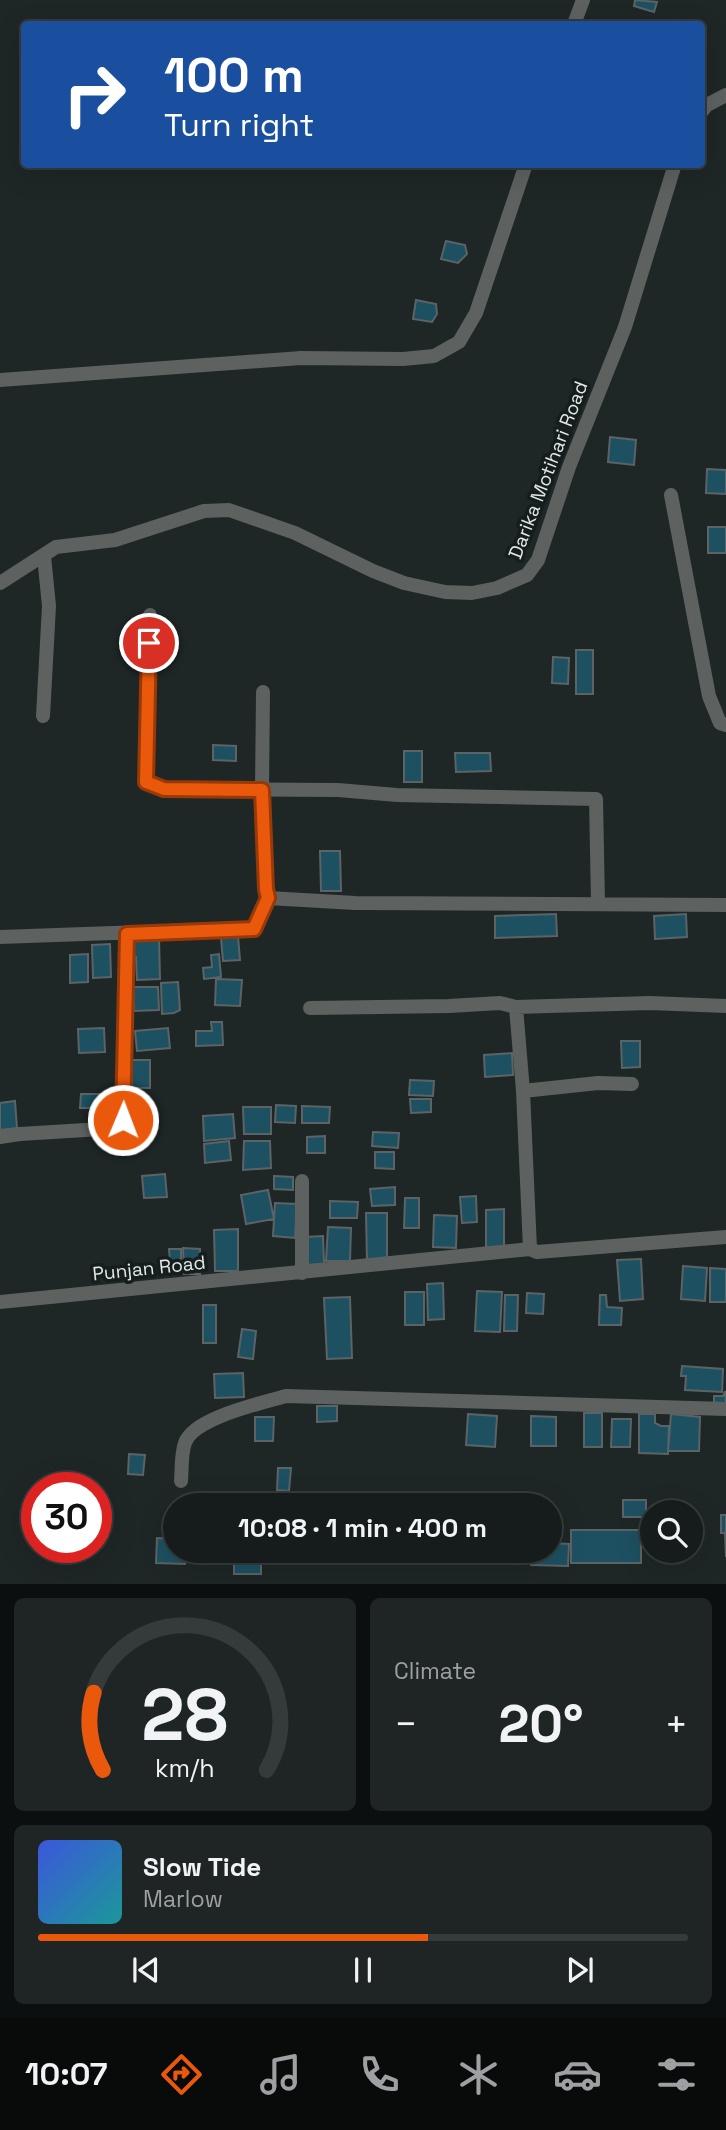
<!DOCTYPE html>
<meta charset="utf-8">
<style>
:root{--surface:#161c1c;--page:#1f2525;--text:#f1f3f6;--muted:#9ea1a3;--line:#353a3b;--accent:#ea580c}
body{margin:0;font-family:"Space Grotesk",sans-serif;background:var(--page);color:var(--text);height:100vh;display:flex;flex-direction:column;font-size:26px;white-space:nowrap}
*{box-sizing:border-box;margin:0}
p{font-size:23px;color:var(--muted)}
.icon{flex:none;width:38px;height:38px;fill:none;stroke:currentColor;stroke-width:2;stroke-linecap:round;stroke-linejoin:round}
.map{position:relative;height:1584px;overflow:hidden}
.sheet{display:flex;flex-direction:column;gap:14px;padding:14px;background:#0c0f0f;flex:1}
.sheet>*{flex:none}
.guide{position:absolute;left:21px;top:21px;width:684px;height:147px;border-radius:7px;box-shadow:0 7px 28px #0002,0 0 0 2px var(--line);background:#1a4fa0;color:#fff;overflow:hidden}
.tools{position:absolute;left:640px;top:1500px;display:grid;gap:14px}
.tools a{display:grid;place-items:center;width:63px;height:63px;border-radius:50%;background:var(--surface);box-shadow:0 7px 28px #0002,0 0 0 2px var(--line);font-size:35px}
.speed{position:absolute;left:21px;top:1472px;display:flex;gap:14px;font-size:35px;font-weight:700;text-align:center}
.speed>*{display:grid;place-content:center;width:91px;height:91px;border-radius:50%;background:var(--surface);box-shadow:0 7px 28px #0002,0 0 0 2px var(--line);line-height:1}
.speed .limit{border:10px solid #d22;background:#fff;color:#111}
.pin{position:absolute;display:grid;place-items:center;width:60px;height:60px;color:#fff;margin:-30px;border:4px solid #fff;border-radius:50%;box-shadow:0 2px 7px #0007}
.me{position:absolute;width:77px;margin:-38px;rotate:1deg;stroke-linejoin:round;filter:drop-shadow(0 0 5px #0008)}
.turn{display:flex;align-items:center;gap:24px;height:147px;padding:0 28px;font-size:32px}
.turn .icon{width:91px;height:91px;stroke-width:2.5}
.turn b{display:block;font-size:49px;line-height:60px}
.big{font-size:52px;font-weight:700;line-height:1.1}
.sheet .card{flex:1;display:flex;flex-direction:column;justify-content:center;gap:10px;min-width:0;padding:0 24px;border-radius:10px;background:var(--page)}
.sheet .dial{align-items:center;gap:0}
.dial svg{height:182px;overflow:visible;fill:none;stroke:var(--line);stroke-width:7;stroke-linecap:round;text-anchor:middle}
.dial text{fill:var(--text);stroke:none}
.song{display:flex;align-items:center;gap:21px}
.cover{width:84px;height:84px;border-radius:10px;background:linear-gradient(135deg,hsl(230 70% 55%),hsl(180 70% 35%))}
.played{height:7px;border-radius:4px;background:linear-gradient(90deg,var(--accent) 60%,var(--line) 60%)}
.keys{display:flex;justify-content:space-around;direction:ltr}
.heat{display:flex;justify-content:space-between;align-items:center;font-size:38px;direction:ltr}
.sheet .tiles{flex:1;display:grid;gap:14px;grid-template-columns:1fr 1fr}
.card:last-child{grid-column:span 2}
.trip{position:absolute;left:163px;top:1493px;width:399px;height:70px;border-radius:35px;background:var(--surface);box-shadow:0 7px 28px #0002,0 0 0 2px var(--line);font-weight:700;line-height:70px;text-align:center}
.dock{display:flex;height:112px;justify-content:space-around;align-items:center;background:#090b0b;color:var(--muted)}
.dock .icon{width:49px;height:49px}
.dock .selected{color:var(--accent)}
.dock b{font-size:32px;color:var(--text)}
.map>svg:first-child{display:block}
.building{fill:#1d5061;stroke:#5b6366;stroke-width:2}
.lines{fill:none;stroke-linecap:round;stroke-linejoin:round}
.street{stroke:#5d6160;stroke-width:14}
.route-casing{stroke:#983908;stroke-width:18}
.route{stroke:#ea580c;stroke-width:12}
.labels{text-anchor:middle;dominant-baseline:central;stroke-width:7;stroke-linejoin:round;paint-order:stroke}
.street-label{font-size:19px;fill:#e2e7e7;stroke:#151d1d}
</style>
<div class="map">
<svg width="726" height="1584" viewBox="0 0 726 1584">
<rect width="100%" height="100%" fill="#1e2626"/>
<path class="building" d="M635,0L657,2L654,12L634,6Z
M446,241L465,245L467,254L458,263L441,259Z
M416,300L436,304L437,314L432,322L413,319Z
M610,437L636,440L634,465L608,462Z
M707,469L726,470V494L706,493Z
M708,527H726V553H708Z
M576,650H593V694H576Z
M553,657L569,658L568,684L552,683Z
M213,745L236,746V761L213,760Z
M404,751H422V782H404Z
M455,753H490L491,771L456,772Z
M320,851H340L341,891H321Z
M556,914L557,936L495,938V916Z
M686,914L687,937L655,939L654,916Z
M238,936L240,960L223,961L221,938Z
M159,937L160,979L137,980L136,957H131L130,938Z
M110,944L111,977L93,978L92,945Z
M88,954V982L70,983V955Z
M219,954L221,977L204,979L203,968L212,967L211,955Z
M216,979L242,980L240,1006L215,1005Z
M178,982L180,1010L174,1013L162,1014L161,983Z
M133,987H158L159,1010L134,1011Z
M211,1022H222L223,1045L196,1046V1031H212Z
M104,1028L105,1052L79,1053L78,1029Z
M168,1028L170,1048L137,1051L135,1031Z
M621,1041H640V1067L622,1068Z
M512,1053L513,1075L485,1077L484,1055Z
M132,1060H150V1088H132Z
M410,1080L434,1081L433,1096L409,1095Z
M81,1094H102V1108H80Z
M410,1099H431V1112L411,1113Z
M15,1101L17,1128L0,1130V1103Z
M276,1105L296,1106L295,1123L275,1122Z
M302,1106L330,1107L329,1123H302Z
M243,1107H271V1134H244Z
M233,1114L235,1138L204,1141L203,1116Z
M373,1132L399,1133L398,1148L372,1146Z
M325,1136V1153H307V1137Z
M229,1141L231,1160L205,1163L204,1144Z
M244,1141H270L271,1168L243,1170Z
M375,1152H394V1169L375,1168Z
M165,1174L167,1197L144,1198L142,1176Z
M274,1176L293,1177V1190L274,1189Z
M395,1187V1205L372,1206L370,1189Z
M268,1190L274,1219L246,1224L241,1195Z
M476,1196L477,1222L462,1223L460,1197Z
M405,1198H419V1228H404Z
M330,1201L358,1202L357,1218H330Z
M275,1203L297,1204L295,1238L273,1236Z
M504,1209V1247H486V1210Z
M366,1213H387V1261L367,1262Z
M434,1215L457,1216L456,1248L433,1247Z
M328,1227L351,1228L350,1261H326Z
M238,1229V1271H215L214,1230Z
M323,1236L324,1264L306,1265L305,1237Z
M183,1248L200,1249V1274H184Z
M169,1249H181V1259L170,1263Z
M641,1259L643,1299L620,1301L617,1260Z
M683,1266L707,1268L705,1301L681,1299Z
M710,1268L726,1269V1302H710Z
M443,1283L444,1319L428,1320L427,1284Z
M477,1291L502,1292L500,1332L475,1331Z
M405,1292H424V1325H405Z
M527,1293L544,1294L543,1314L526,1313Z
M505,1295H518L517,1331H504Z
M600,1295H606L607,1307L622,1308L621,1325H599Z
M350,1297L352,1358L327,1359L324,1298Z
M203,1305H216V1343H203Z
M242,1329L256,1331L253,1359L238,1357Z
M682,1366L723,1369L722,1392L685,1390L686,1376H681Z
M243,1373L244,1397L215,1398L214,1374Z
M725,1391L726,1405H714V1396H723Z
M317,1406H337V1421L317,1422Z
M584,1413H602V1447H584Z
M468,1414L497,1416L495,1447L466,1445Z
M639,1414H655V1423L661,1426H669L668,1454L639,1453Z
M671,1414L700,1417L699,1451H668Z
M531,1416L556,1417V1446H531Z
M255,1417H274L273,1441H255Z
M612,1419H631L630,1447H611Z
M129,1454L145,1455L143,1475L128,1474Z
M278,1468H291L289,1491L277,1490Z
M623,1500H646V1517H623Z
M721,1515H726V1557L725,1533H721Z
M571,1530H641V1563H571Z
M157,1538L175,1539V1550H186L185,1564L156,1563Z
M550,1543L569,1544L568,1566L531,1565V1550H550Z
M203,1550H261V1574H234V1562L203,1561Z"/>
<g class="lines">
<path class="street" d="M574,24L583,0
M702,111L707,105L726,95
M0,380L301,358L403,359L434,356L459,342L476,313L526,164
M671,495L709,696L720,723L726,725
M0,583L56,547L115,540L204,511L229,510L295,533L373,571L404,583L445,592L472,593L497,588L527,575L538,560L569,467L625,327L675,164
M150,615L146,782L164,789L338,790L397,795L596,799L598,903
M43,716L49,606L44,556
M268,898L355,903L726,905
M0,937L254,928L268,898L266,889L262,790L263,692
M516,1007L523,1091L530,1249
M310,1008L449,1006L500,1003L516,1007L650,1003L726,1006
M523,1091L598,1083L632,1084
M0,1137L20,1134L118,1128L123,1120L127,934
M302,1181V1273
M0,1302L530,1249L537,1252L726,1237
M181,1481C182,1469 181,1453 185,1443C193,1418 262,1403 286,1396L726,1409"/>
</g>
<g class="lines">
<defs>
<path id="route" d="M123,1120L127,934L254,929L268,898L266,889L262,790L164,789L146,782L149,643"/>
</defs>
<use href="#route" class="route-casing"/>
<use href="#route" class="route"/>
</g>
<g class="labels">
<g class="street-label">
<text transform="translate(548 470) rotate(-69)">Darika Motihari Road</text>
<text transform="translate(149 1268) rotate(-6)">Punjan Road</text>
</g>
</g>
</svg>
<div class="tools">
<a><svg class="icon" aria-label="search" viewBox="0 0 24 24"><circle cx="10" cy="10" r="6"/><path d="M15 15l6 6"/></svg></a>
</div>
<div class="speed"><div class="limit">30</div></div>
<div class="pin" style="left:149px;top:643px;background:#d93025"><svg class="icon" aria-label="arrive" viewBox="0 0 24 24"><path d="M6 21V4h12l-3 4 3 4H6"/></svg></div>
<svg class="me" style="left:123px;top:1120px" viewBox="-20 -20 40 40"><circle r="17" fill="#ea580c" stroke="#fff" stroke-width="3"/><path d="M0-11L8 9 0 5-8 9z" fill="#fff"/></svg>
<div class="trip">10:08 · 1 min · 400 m</div>
<div class="guide">
<div class="turn"><svg class="icon" aria-label="right" viewBox="0 0 24 24"><path d="M7 20v-9h11M14 6l5 5-5 5"/></svg><div><b>100 m</b>Turn right</div></div>
</div>
</div>
<section class="sheet">
<div class="tiles">
<div class="card dial"><svg viewBox="0 0 100 80">
<path d="M14 69A42 42 0 1 1 86 69"/>
<path d="M14 69A42 42 0 0 1 10 35" stroke="#ea580c"/>
<text x="50" y="56" font-size="32" font-weight="700">28</text>
<text x="50" y="72" font-size="11">km/h</text>
</svg></div>
<div class="card"><p>Climate</p>
<div class="heat"><a>−</a><b class="big">20°</b><a>+</a></div>
</div>
<div class="card">
<div class="song"><i class="cover"></i><div><b>Slow Tide</b><p>Marlow</p></div></div>
<div class="played"></div>
<div class="keys"><svg class="icon" aria-label="previous" viewBox="0 0 24 24"><path d="M18 5L8 12l10 7zM5 5v14"/></svg><svg class="icon" aria-label="pause" viewBox="0 0 24 24"><path d="M8 5v14M16 5v14"/></svg><svg class="icon" aria-label="next" viewBox="0 0 24 24"><path d="M6 5l10 7-10 7zM19 5v14"/></svg></div>
</div>
</div>
</section>
<nav class="dock">
<b>10:07</b>
<svg class="icon selected" aria-label="directions" viewBox="0 0 24 24"><path d="M12 3l9 9-9 9-9-9zM9 14v-3h6M13 9l2 2-2 2"/></svg>
<svg class="icon" aria-label="music" viewBox="0 0 24 24"><path d="M9 18V5l10-2v13"/><circle cx="6" cy="18" r="3"/><circle cx="16" cy="16" r="3"/></svg>
<svg class="icon" aria-label="phone" viewBox="0 0 24 24"><path d="M5 4h4l2 5-3 2q2 4 5 5l2-3 5 2v4C11 20 4 13 5 4z"/></svg>
<svg class="icon" aria-label="climate" viewBox="0 0 24 24"><path d="M12 3v18M4 7l16 10M4 17L20 7"/></svg>
<svg class="icon" aria-label="car" viewBox="0 0 24 24"><path d="M5 17H2v-5l4-1 3-4h7l3 4 3 1v5h-3M9 17h6M6 11h13"/><circle cx="7" cy="17" r="2"/><circle cx="17" cy="17" r="2"/></svg>
<svg class="icon" aria-label="filters" viewBox="0 0 24 24"><path d="M4 7h16M4 17h16"/><circle cx="9" cy="7" r="2"/><circle cx="15" cy="17" r="2"/></svg>
</nav>
